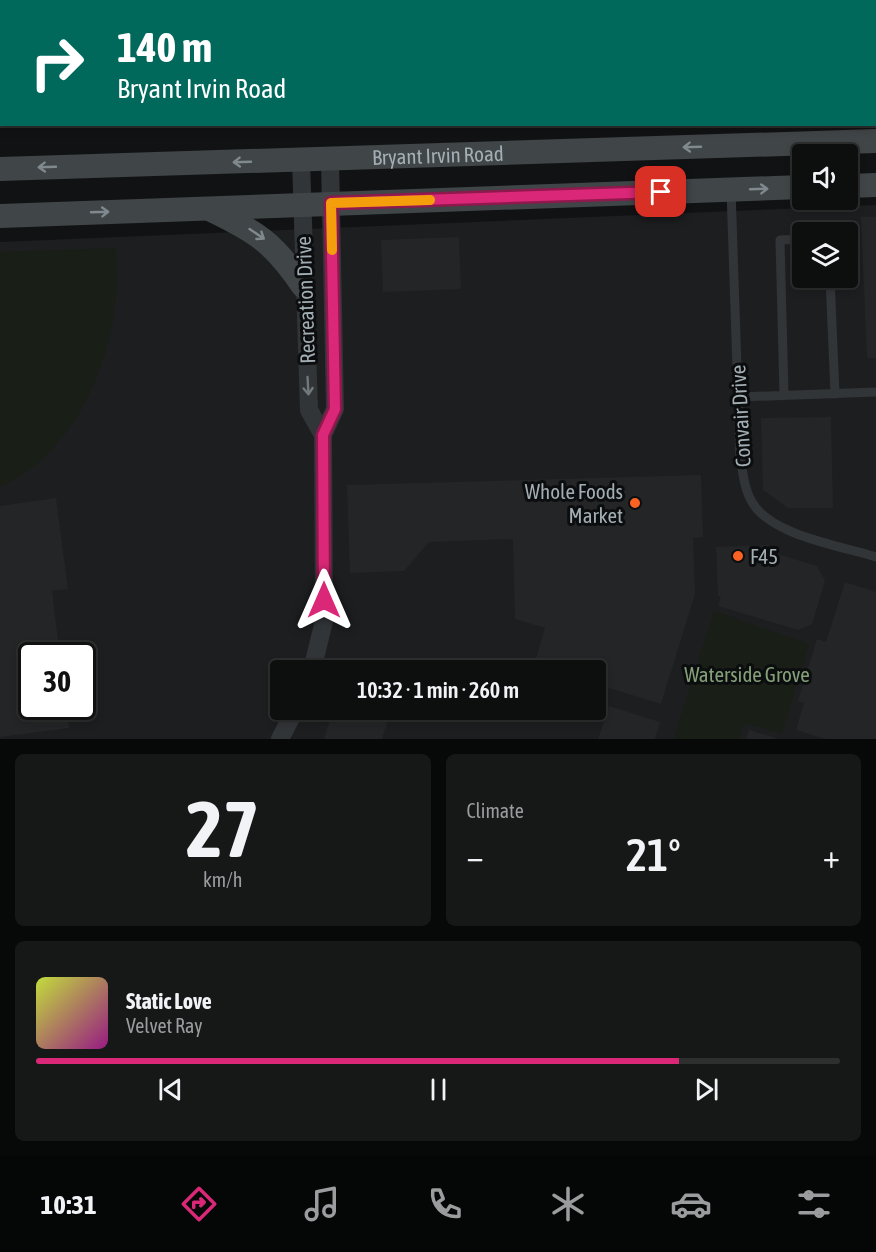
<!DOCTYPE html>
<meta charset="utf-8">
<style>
:root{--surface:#0d0e0e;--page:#161717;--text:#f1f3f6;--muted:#9a9c9e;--line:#2d2e2e;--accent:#db2777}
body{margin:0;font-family:"Asap Condensed",sans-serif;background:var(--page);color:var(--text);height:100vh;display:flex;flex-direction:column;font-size:22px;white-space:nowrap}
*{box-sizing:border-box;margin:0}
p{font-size:20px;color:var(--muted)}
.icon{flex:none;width:33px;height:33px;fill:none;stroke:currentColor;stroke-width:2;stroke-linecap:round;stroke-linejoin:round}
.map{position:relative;height:739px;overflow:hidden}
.drawer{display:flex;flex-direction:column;gap:15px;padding:15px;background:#070808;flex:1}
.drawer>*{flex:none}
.hud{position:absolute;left:0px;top:0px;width:876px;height:126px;box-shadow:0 3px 9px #0003,0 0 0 2px var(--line);background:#00695c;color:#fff;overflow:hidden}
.buttons{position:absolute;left:792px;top:144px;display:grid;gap:12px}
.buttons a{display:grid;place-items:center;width:66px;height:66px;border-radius:6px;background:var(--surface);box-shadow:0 3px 9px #0003,0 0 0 2px var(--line);font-size:30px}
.speed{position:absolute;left:18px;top:642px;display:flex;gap:12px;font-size:30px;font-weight:700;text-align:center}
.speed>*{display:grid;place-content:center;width:78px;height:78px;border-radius:50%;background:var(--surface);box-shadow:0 3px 9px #0003,0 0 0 2px var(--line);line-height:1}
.speed .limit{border:3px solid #111;border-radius:9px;background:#fff;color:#111}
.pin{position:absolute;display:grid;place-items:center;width:51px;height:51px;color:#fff;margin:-26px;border-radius:12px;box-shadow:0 3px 9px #0006}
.me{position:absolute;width:66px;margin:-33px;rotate:0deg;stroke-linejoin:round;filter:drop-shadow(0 0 4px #0008)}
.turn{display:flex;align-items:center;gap:21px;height:126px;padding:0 18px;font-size:27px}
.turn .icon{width:78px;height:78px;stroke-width:2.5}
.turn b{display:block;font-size:42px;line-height:51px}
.big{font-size:45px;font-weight:600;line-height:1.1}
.drawer .widget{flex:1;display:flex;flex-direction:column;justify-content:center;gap:9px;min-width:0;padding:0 21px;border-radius:9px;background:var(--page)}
.drawer .dial{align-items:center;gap:0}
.dial b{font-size:78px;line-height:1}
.song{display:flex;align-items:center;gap:18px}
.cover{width:72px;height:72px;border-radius:9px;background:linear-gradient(135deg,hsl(70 70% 55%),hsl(310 70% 35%))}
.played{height:6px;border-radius:3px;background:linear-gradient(90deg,var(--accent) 80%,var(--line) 80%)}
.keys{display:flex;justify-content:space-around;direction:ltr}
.heat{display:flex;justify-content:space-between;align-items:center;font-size:33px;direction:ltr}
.drawer .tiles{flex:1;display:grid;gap:15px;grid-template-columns:1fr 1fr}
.widget:last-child{grid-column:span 2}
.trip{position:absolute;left:270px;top:660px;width:336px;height:60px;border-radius:6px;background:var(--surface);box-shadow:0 3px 9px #0003,0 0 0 2px var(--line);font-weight:600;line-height:60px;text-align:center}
.tabs{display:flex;height:96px;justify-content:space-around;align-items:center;background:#050606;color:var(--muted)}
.tabs .icon{width:42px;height:42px}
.tabs .selected{color:var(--accent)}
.tabs b{font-size:27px;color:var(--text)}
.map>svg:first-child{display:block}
.built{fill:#1d1e20;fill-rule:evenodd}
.green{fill:#191e17}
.building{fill:#242527}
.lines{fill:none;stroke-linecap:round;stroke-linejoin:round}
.lane{stroke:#323538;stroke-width:9}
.street{stroke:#323538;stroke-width:18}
.secondary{stroke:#404548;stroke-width:24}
.oneway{stroke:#80898e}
.oneway2{stroke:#70787c}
.route-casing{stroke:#8e194d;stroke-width:15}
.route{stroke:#db2777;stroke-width:10}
.slow{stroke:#f59e0b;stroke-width:10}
.poi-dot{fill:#fa6223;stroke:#0c0d0e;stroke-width:2}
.labels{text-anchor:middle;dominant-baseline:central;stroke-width:6;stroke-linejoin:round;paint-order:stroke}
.street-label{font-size:21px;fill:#a2aeb4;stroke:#0c0d0e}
.poi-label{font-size:21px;fill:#a2aeb4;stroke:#0c0d0e;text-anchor:end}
.park-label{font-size:21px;fill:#84a078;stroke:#0c0d0e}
</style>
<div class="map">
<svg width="876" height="739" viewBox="0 0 876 739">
<rect width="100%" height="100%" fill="#111213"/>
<path class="built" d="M876,205V739H0V242ZM802,232H848V278H802ZM32,656H82V706H32ZM280,670H596V710H280Z"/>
<path class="green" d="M0,0H442L443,1L2,2L0,112Z
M116,248C116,267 117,288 115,308C106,377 67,458 0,487V252Z
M714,611L809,644L782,734L744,723L739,739H674Z"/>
<path class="building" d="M861,217H876V358H867Z
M459,237L461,289L383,292L381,240Z
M831,417L833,508H788L763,490L761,418Z
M701,475L703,537L693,538L695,594L661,704L596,684V670H553L534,665L545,628L515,619L513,539L429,542L404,571L350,573L347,485Z
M56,498L68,589L52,591L60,656H32V706H67L69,728L0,737V506Z
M768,545V551L817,566L825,581L812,624L798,630L718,606L721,596H718L716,547Z
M845,582L876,592V739H825L796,730L804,703L798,701L817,639L826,642Z
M349,660L382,670H345Z
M609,706L660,722L655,739H598Z
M333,710H391L382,739H324Z
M749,730L776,738V739H746Z"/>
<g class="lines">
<path class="lane" d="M731,190L740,457C743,472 744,489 752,502C770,535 841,546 876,557
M830,278L835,394
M784,395L780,240L802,239
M738,397L876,392"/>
<path class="street" d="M301,160L309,410L323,435
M312,670L324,621L323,435L335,409L330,159
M280,739L295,710"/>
<g class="secondary">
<path id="s1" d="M0,169L876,141"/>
<path d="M848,186L876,185"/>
<path d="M211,210C257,232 274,243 303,286"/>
<path d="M0,216L802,187"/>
</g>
</g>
<defs><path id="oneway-shaft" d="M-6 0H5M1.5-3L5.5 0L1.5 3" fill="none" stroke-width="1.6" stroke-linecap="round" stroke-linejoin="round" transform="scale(1.5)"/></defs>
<g class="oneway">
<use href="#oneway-shaft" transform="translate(692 147) rotate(178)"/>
<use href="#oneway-shaft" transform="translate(242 162) rotate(178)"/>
<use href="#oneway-shaft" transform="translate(47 167) rotate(178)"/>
<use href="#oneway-shaft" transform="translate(759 189) rotate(-2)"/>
<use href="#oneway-shaft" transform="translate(100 212) rotate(-2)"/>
<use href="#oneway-shaft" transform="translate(257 234) rotate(34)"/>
</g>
<use class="oneway2" href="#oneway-shaft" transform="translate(308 386) rotate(87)"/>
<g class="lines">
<defs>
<path id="route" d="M324,600L323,435L335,409L331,203L661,192"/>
</defs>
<use href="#route" class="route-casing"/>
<use href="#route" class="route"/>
<path class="slow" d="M332,250L331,203L430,200"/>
</g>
<g class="poi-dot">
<circle cx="635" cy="503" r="6"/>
<circle cx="738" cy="556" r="6"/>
</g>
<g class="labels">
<g class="street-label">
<text stroke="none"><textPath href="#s1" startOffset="438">Bryant Irvin Road</textPath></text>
<text transform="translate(305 300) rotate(-92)">Recreation Drive</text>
<text transform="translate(740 416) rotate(-93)">Convair Drive</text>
</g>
<g class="poi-label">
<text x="623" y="491">Whole Foods<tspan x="623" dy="24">Market</tspan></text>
<text x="750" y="556" text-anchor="start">F45</text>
</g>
<g class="park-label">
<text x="747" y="674">Waterside Grove</text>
</g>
</g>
</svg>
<div class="buttons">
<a><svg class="icon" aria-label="sound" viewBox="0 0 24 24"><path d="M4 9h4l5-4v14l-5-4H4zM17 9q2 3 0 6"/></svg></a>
<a><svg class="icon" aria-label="layers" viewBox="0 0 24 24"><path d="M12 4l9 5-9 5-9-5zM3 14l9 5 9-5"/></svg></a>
</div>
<div class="speed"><div class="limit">30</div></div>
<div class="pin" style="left:661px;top:192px;background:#d93025"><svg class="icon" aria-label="arrive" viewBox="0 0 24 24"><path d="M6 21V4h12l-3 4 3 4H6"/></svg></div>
<svg class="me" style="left:324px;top:600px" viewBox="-20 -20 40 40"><path d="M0-17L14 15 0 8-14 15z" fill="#db2777" stroke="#fff" stroke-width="4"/></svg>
<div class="trip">10:32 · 1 min · 260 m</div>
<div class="hud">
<div class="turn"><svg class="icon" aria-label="right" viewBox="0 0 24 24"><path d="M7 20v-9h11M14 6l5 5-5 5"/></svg><div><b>140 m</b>Bryant Irvin Road</div></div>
</div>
</div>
<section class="drawer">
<div class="tiles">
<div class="widget dial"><b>27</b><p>km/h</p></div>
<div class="widget"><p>Climate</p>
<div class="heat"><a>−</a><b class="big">21°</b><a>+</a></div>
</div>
<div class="widget">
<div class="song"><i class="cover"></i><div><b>Static Love</b><p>Velvet Ray</p></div></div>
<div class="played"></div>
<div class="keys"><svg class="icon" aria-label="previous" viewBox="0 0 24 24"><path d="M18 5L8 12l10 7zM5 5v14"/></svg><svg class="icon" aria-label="pause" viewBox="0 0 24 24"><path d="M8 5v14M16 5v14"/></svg><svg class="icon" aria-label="next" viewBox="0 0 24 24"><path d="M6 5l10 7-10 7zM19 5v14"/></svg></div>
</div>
</div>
</section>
<nav class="tabs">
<b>10:31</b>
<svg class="icon selected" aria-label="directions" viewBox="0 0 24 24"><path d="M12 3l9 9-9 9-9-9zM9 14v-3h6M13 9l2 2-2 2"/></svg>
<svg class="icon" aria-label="music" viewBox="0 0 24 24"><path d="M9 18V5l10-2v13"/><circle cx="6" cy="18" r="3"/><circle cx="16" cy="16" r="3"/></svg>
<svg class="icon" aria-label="phone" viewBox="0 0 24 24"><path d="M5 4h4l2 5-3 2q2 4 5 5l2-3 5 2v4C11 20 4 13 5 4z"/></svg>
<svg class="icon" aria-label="climate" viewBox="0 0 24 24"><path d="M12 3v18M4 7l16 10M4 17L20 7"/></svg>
<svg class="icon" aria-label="car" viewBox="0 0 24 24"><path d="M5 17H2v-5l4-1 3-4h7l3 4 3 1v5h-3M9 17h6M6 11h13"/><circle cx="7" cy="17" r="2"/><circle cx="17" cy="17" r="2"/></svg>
<svg class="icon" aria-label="filters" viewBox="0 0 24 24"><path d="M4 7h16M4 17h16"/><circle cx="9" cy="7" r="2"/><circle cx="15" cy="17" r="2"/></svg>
</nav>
